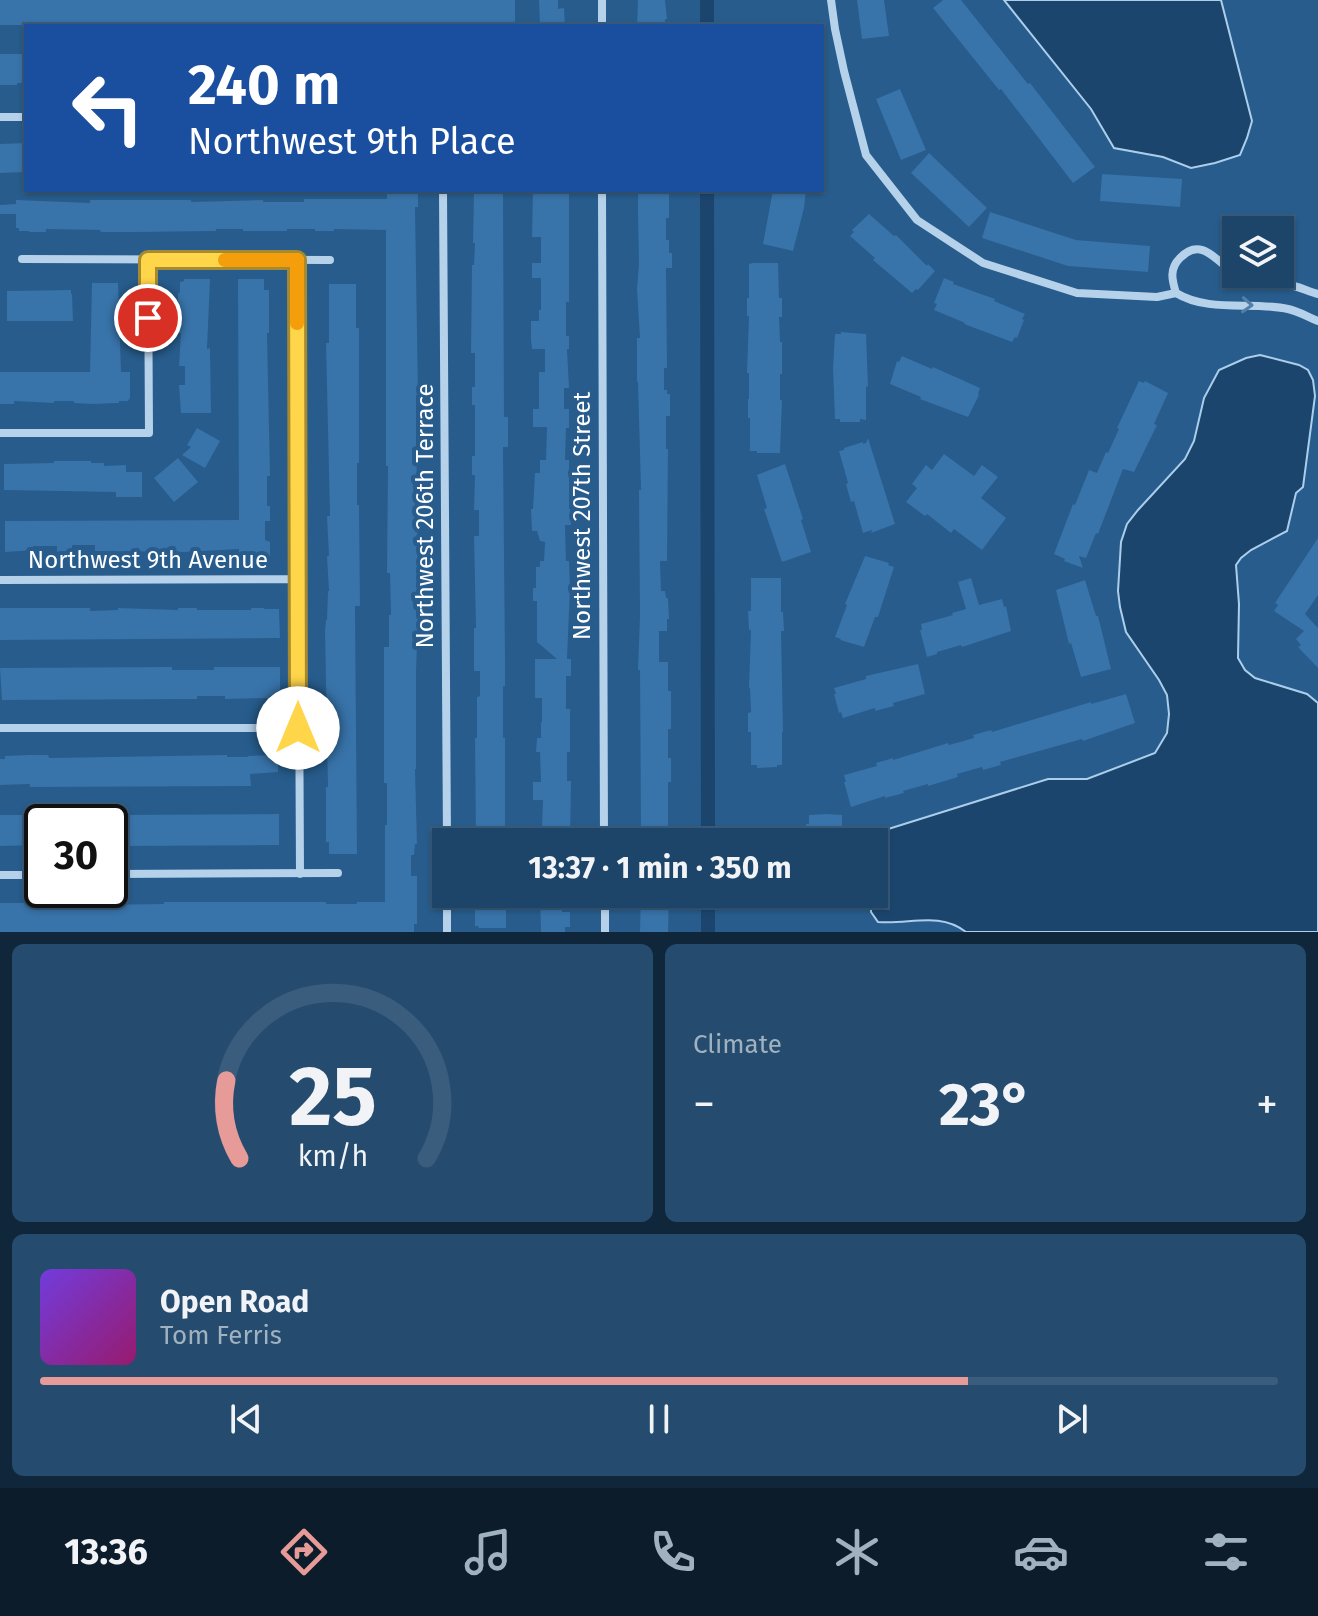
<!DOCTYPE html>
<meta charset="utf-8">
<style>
:root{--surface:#1d4569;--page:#254c6f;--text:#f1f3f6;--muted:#a0b1c0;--line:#3b5d7d;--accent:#e69b98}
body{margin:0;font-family:"Fira Sans",sans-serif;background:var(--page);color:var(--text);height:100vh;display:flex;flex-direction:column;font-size:30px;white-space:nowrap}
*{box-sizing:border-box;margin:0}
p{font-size:26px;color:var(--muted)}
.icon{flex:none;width:44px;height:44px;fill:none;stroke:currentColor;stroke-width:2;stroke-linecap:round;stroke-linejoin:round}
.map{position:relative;height:932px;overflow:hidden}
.panel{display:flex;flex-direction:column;gap:12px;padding:12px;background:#10263a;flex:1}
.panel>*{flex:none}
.banner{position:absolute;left:24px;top:24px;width:800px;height:168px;border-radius:0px;box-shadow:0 2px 6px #0004,0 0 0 2px var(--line);background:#1a4fa0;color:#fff;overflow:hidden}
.buttons{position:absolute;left:1222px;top:216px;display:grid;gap:16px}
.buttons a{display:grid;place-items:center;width:72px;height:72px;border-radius:0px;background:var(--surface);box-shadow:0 2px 6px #0004,0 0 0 2px var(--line);font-size:40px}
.speed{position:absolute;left:24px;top:804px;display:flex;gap:16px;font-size:40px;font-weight:700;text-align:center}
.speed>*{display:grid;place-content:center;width:104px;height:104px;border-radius:50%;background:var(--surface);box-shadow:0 2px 6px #0004,0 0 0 2px var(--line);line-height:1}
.speed .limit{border:4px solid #111;border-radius:12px;background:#fff;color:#111}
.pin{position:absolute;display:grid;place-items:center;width:68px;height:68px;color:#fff;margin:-34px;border:4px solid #fff;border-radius:50%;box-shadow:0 2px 8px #0007}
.me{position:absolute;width:88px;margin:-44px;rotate:0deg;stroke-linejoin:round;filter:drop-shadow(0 0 6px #0008)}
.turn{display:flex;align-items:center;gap:28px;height:168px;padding:0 32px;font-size:36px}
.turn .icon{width:104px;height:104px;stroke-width:2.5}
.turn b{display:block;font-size:56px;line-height:68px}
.big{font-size:60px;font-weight:700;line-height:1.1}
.panel .card{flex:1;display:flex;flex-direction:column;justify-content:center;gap:12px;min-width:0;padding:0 28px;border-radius:12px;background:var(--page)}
.panel .dial{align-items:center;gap:0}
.dial svg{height:208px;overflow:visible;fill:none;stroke:var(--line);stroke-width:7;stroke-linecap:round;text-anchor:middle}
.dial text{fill:var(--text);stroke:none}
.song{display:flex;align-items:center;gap:24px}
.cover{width:96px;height:96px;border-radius:12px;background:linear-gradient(135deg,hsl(260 70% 55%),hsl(320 70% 35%))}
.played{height:8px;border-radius:4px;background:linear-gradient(90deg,var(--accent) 75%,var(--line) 75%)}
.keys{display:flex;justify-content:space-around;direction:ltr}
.heat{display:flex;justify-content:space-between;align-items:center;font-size:44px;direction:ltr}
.panel .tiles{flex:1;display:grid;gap:12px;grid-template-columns:1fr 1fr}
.card:last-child{grid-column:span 2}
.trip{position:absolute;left:432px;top:828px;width:456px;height:80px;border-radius:0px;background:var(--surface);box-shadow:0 2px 6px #0004,0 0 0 2px var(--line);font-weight:700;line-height:80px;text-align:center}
.dock{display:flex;height:128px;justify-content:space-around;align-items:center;background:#0c1c2a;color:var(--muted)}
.dock .icon{width:56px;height:56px}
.dock .selected{color:var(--accent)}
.dock b{font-size:36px;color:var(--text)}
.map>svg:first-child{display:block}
.water{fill:#1c456d;stroke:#abceeb;stroke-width:2}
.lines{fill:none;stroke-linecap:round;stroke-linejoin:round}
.canal{stroke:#1c456d;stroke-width:14}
.building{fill:#3873a9}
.street{stroke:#b6d2ea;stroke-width:8}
.oneway{stroke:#527fa8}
.route-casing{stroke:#a68a30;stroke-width:20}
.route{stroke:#ffd54a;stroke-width:14}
.slow{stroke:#f59e0b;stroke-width:14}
.labels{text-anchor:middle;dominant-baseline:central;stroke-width:8;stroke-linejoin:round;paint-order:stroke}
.street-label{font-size:24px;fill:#fff;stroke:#275c8c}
</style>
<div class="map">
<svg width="1318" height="932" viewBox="0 0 1318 932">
<rect width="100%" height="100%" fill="#275c8c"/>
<path class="water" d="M1004,0H1221L1252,121L1247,138L1240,155L1215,163L1191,168L1163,157L1114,148L1091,109Z
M1260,355L1299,365L1308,370L1313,380L1315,396L1303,487L1296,493L1287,531L1251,550L1241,558L1236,565L1239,604L1238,658L1245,670L1255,678L1307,694L1318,703V932H966C939,911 909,925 878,922L871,912V894H874V842H867L869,835L1048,779H1087L1155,753L1167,733L1169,714L1167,695L1159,680L1126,632L1120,607L1118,591L1121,542L1127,524L1138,510L1185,459L1194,441L1204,398L1219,370L1246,358Z"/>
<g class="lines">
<path class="canal" d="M707,0V26
M707,190L708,842
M708,894V932"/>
</g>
<path class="building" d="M0,0H515V25H447V22H411V25H380V23H339V25L309,26V23L202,26V24H166V22H125V25H0Z
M539,0H558V9L564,8L565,26H540Z
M638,0H665L667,19H665V26H637Z
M857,0H884L889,36L862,39Z
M943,0H961L1028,84L1030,83L1095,167L1073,183L1001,89L999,90L933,8Z
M0,54H26V83H17V85H0Z
M900,89L926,150L901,160L876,99Z
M26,143V172L0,173V144Z
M929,153L987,208L969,227L911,173Z
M1102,174L1182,179L1180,207L1100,201Z
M387,190H418V207H415L418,395H416V436L417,483H419V502H417L418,598H417L419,643H417L416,674V769H415L417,844H415L414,855H411V876H417V924H414V932H0V903H72V905H93L164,904V902H326V904H357V902H385V825H387V783H384V647H389V615H391L390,573H387L388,466H386V230L334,229V231H315V229H287V231H243V229H216V231L137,232H101L100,230L46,229V232H29V231H19V228H16V214H0V205L16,204V200L90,203V200H191V202L263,200V202H304V199H387Z
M474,190H503L504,417H508V447H503L505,659V686H503V738H505V842H476L475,738H477V697L480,696V671H474V628H476L474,536H479V510H474L475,475H472V456H475V405H472V387H475V353H471L472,265H474L475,243H473Z
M533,190H569V302H566V336H569V349H567L569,388H564V409H569V428H566L565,460H569V509H570L571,525H565L566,561H569L570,587L567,659H571V676H566V709H570V752H567V781H571L570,842H538V826H542L543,800H533V782H541L540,752H536L537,738H541V722H542V698H535V659H557L537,642V601H533V588H536V567H540V561H544L545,542L540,541L537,531H532L531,509H533L535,473H540V460H546L547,427H533V409H539V372H545V349H532L531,339V321H539V310H541V278H532V263H541V237H532Z
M654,190V193H669V218H666V240H669V253H672V268H666L667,368H664V390H667V394H670V416H666V449H668L667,561H660L661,591H665L666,598H668L669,619H667V631H659V662H668V691H671V729H668V758H671V782H668V832H641L640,670H638L640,616L639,490H641L638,382H637V338H640L637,289L639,264L638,214V191Z
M773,190H806L804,208L793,251L763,244Z
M990,212L1076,240L1150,246L1148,272L1068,266L982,238Z
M869,214L894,236L896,235L927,266L928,264L935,271L918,290L916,289L912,293L873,260L875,258L850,236L854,232L852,230Z
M753,263H778L779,298H782V317H779L780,342H782V374H780V400H782L780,453H757V451H750V418H748V399H749V373H747L749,316H747V298H749V264Z
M944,278L954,282L953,284L995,299L994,301L1025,314L1022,319L1024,320L1017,338L1015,337L1012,342L964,324L965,323L934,310L937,304L934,303Z
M184,279H210L207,349L210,348L211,413H181L179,385H185V366H179L181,333H178V293H180V282L184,281Z
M238,279H264V290H269V333H267L270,476H267V506H270V521H265V540L270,542V557L239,559V549L184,552L95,551V545H72V552H57V546H33V550L5,552V521L239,520Z
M92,283H118L121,372H130V398L128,401H119V403L92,404L74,403V401H54V403L14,401V404H0V372H90Z
M329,284H356V328H359V463H357V505H359L360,606H355L357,854H329V842H326V787H328L325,631L326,620H327L328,591H329L327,556H329L327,516H330L326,343H329Z
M71,290V294H72L73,321H7V291Z
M841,332L866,334L868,386L866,387V420L860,419V422H840V419H835L833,368L835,334H841Z
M902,356L932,369L933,367L980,388L978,394L979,395L968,417L920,399L921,397L890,384L897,361L899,362Z
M1139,381L1144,383L1145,381L1168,393L1154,424L1157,425L1134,472L1123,469L1098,534L1096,533L1086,558L1079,556L1083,568L1064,561L1065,559L1054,554L1073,504L1075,505L1089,470L1097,473L1106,452L1108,453L1119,429L1117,428Z
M197,428L220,441L205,468L182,455L191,447L187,445Z
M868,438L895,524L871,533L872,530L863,533L854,501L851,502L846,484L848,483L839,451L844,450V448L863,442V444L866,443Z
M944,454L974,476L982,465L998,477L981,498L1006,518L982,550L954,529L951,533L927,514L925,516L906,502L917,488L912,484L926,465L932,470Z
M178,458L198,482L174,502L154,478Z
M54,461H91V463H104V466L126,465V472H142V497H116V492L4,490V464L54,463Z
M785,464L803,519L801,520L811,552L782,562L764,509L767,508L757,475Z
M1318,538V595L1305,614L1318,628V668L1298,647L1301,645L1296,639L1304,631L1274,611L1278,605L1275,603Z
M865,556L889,563L888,565L894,567L878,617H875L864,647L840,640L841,639L835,637L847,605L845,604Z
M751,578H781V612H783L784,631H781L783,732H782V765H777V767L757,768V765H751V732H748V713L751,712L750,688H749L751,630H749L748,611H751Z
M971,578L979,605L1002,599L1004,607L1006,606L1011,631L962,647L961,645L937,652V654L927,657L920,630H922L921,624L953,615L952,613L966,609L958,582Z
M1085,580L1096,616H1098L1111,669L1081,677L1071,643L1069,644L1056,590Z
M0,608H90V611L118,610V608L178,610V608H197V610H251V608H264V609H279L280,638L0,640Z
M918,664L925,694L893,703L894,706L875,711V708L843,718L841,712L839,713L834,694H836L834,688L866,679V676Z
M172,667V670H214V667H280V696H269V698L225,699V696H197V699L2,700L0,668Z
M1126,694L1135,723L1083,741L1082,739L1000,762L1001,765L983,770L982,767L957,774L958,777L928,786V784L903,791L904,793L885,798V796L851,807L844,782H846L844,775L877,766L876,763L893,758V760L948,743L949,745L974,738L973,735L991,730L992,732L1091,702V704Z
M29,755H48L49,758L227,755V757H248V756L276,755V759H278V772L250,774L251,786L30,787V784L0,785V759H5V756Z
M279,814V845L116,846V844H110V815Z
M827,814L842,815V830H840V842H806V824H809V815Z
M0,815H42V845L0,846Z
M540,894H562V912H570V927H565V932H541Z
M641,894H669L668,932H640Z
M752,894H783V906H752Z
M810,894H840V906H810Z
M475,898H506V928H479L478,926H475Z"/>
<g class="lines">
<path class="street" d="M602,0V26
M831,0L835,29L844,71L866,155L917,220L983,263L1077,293L1157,297L1176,293
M0,117H26
M443,190L447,842
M602,190L604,842
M22,259L330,260
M297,260L300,874
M1318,294C1310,292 1302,288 1294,286C1277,283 1260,283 1244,278C1222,272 1205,232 1180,258C1169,269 1172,280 1176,293C1209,313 1252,301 1288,309C1298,311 1308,317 1318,321
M0,433H149L148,260
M0,580L297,579
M0,728H298
M110,874L338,873
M0,875H42
M605,894V932
M447,932V894"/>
</g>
<defs><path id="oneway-chevron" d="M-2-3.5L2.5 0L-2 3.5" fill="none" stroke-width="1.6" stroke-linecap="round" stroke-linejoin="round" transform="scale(2)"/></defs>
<use class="oneway" href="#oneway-chevron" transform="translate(1247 305) rotate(3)"/>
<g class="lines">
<defs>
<path id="route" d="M148,318V260H297L298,728"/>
</defs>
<use href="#route" class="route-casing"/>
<use href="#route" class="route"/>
<path class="slow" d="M225,260H297V323"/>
</g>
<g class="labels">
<g class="street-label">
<text transform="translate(425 516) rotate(-90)">Northwest 206th Terrace</text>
<text transform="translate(582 516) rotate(-90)">Northwest 207th Street</text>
<text x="148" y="560">Northwest 9th Avenue</text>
</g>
</g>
</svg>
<div class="buttons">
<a><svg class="icon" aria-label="layers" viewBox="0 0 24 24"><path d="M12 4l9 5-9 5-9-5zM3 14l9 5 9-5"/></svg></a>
</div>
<div class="speed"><div class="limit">30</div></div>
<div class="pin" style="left:148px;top:318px;background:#d93025"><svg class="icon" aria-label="arrive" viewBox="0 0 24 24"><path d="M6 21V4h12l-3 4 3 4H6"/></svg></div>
<svg class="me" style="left:298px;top:728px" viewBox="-20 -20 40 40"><circle r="19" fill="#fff"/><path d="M0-13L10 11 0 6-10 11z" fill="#ffd54a"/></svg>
<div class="trip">13:37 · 1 min · 350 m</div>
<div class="banner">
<div class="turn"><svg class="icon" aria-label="left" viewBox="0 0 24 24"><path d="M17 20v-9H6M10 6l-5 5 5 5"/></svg><div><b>240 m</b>Northwest 9th Place</div></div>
</div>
</div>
<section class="panel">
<div class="tiles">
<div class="card dial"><svg viewBox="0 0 100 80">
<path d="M14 69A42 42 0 1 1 86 69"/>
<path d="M14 69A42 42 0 0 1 9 39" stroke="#e69b98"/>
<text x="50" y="56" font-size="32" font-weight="700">25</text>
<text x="50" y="72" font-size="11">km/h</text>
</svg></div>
<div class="card"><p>Climate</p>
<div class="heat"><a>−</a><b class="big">23°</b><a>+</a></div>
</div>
<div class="card">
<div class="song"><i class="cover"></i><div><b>Open Road</b><p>Tom Ferris</p></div></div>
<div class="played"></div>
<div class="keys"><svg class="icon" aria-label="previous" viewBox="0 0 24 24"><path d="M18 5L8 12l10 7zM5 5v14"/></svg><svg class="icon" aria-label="pause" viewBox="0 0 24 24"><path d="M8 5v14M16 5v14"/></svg><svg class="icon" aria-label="next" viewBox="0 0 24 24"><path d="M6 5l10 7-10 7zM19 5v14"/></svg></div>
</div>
</div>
</section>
<nav class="dock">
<b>13:36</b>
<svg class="icon selected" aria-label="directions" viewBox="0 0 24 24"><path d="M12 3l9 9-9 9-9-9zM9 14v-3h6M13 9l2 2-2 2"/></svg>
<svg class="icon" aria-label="music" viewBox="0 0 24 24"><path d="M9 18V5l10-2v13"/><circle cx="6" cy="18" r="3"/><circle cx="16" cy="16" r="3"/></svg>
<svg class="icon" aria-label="phone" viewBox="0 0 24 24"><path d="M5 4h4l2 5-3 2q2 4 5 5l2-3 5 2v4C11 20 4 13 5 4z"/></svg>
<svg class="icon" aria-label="climate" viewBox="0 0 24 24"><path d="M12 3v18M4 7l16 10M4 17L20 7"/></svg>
<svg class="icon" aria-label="car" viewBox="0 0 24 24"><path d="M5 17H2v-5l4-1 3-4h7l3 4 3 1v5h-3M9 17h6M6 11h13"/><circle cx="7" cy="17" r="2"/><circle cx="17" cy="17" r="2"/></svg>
<svg class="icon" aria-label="filters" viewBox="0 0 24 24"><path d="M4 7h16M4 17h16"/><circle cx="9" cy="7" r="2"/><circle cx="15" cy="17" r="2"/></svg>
</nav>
